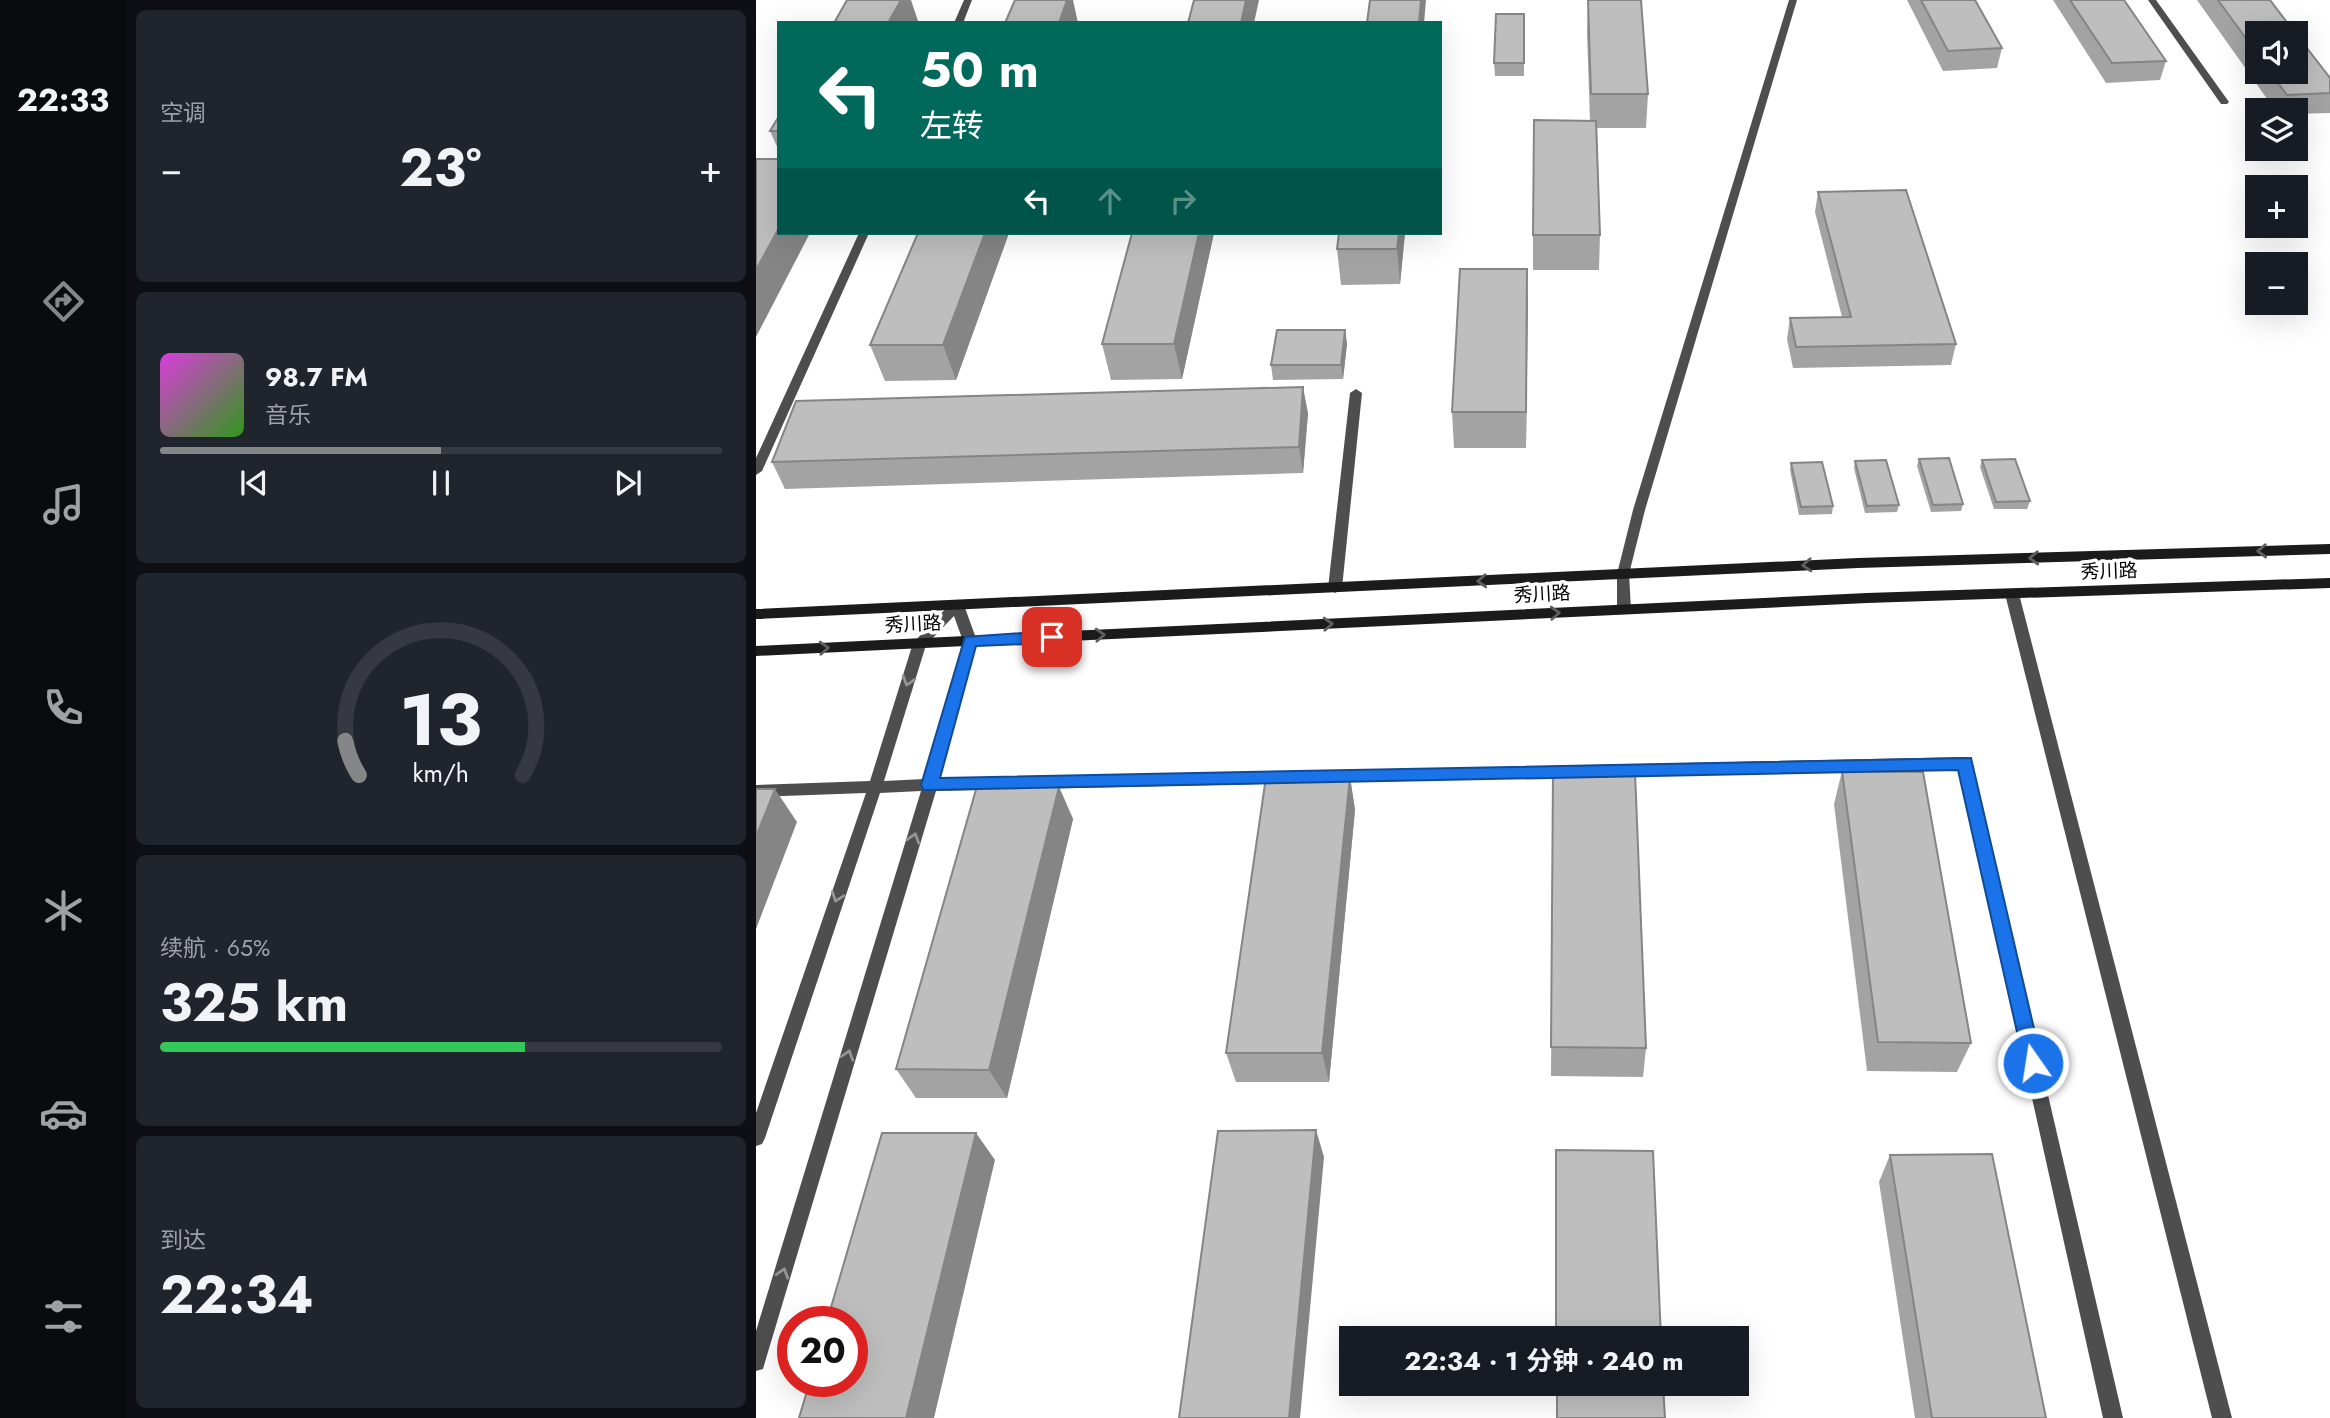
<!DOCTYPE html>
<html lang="zh">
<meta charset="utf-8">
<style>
:root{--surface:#171b24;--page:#20242c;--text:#f1f3f6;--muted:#9ea1a6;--line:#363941;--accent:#858687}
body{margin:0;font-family:Jost,"Noto Sans SC",sans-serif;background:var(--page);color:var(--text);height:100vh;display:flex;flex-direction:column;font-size:26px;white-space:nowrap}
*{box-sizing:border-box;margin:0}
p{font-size:23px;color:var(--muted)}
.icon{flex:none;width:38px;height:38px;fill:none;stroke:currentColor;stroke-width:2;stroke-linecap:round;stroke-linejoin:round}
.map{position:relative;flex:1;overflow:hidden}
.details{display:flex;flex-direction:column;gap:10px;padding:10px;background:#0d0f14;width:630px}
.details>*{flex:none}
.hud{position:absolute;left:21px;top:21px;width:665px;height:214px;border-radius:0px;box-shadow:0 7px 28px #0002;background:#00695c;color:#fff;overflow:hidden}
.buttons{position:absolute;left:1489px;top:21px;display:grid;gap:14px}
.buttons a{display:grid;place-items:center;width:63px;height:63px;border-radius:0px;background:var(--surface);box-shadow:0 7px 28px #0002;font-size:35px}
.speed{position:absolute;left:21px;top:1306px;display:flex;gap:14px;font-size:35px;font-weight:700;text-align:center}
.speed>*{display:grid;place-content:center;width:91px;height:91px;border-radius:50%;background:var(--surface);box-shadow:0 7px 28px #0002;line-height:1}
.speed .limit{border:10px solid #d22;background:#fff;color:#111}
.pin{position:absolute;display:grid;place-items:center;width:60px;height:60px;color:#fff;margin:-30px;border-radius:14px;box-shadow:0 4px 10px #0006}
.me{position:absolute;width:77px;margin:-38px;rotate:347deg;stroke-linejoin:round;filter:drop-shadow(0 0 5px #0008)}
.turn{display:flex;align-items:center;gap:24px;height:147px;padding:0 28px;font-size:32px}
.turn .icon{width:91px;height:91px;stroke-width:2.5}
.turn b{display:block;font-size:49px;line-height:60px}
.lanes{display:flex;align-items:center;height:66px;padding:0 28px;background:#0003;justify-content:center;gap:35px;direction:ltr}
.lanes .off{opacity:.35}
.big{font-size:52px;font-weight:700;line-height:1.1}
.details .widget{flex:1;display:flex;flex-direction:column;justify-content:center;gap:10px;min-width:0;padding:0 24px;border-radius:10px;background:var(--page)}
.details .dial{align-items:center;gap:0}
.dial svg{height:182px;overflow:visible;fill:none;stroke:var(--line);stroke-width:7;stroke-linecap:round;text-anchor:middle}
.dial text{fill:var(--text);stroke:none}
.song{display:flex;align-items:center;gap:21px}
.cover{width:84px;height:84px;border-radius:10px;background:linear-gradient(135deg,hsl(300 70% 55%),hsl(110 70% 35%))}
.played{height:7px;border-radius:4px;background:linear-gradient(90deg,var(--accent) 50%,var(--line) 50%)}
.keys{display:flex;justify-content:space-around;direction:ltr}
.heat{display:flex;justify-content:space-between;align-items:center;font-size:38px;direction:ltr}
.charge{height:10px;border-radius:5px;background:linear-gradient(90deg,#34c759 65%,var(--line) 0)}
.trip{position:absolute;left:583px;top:1326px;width:410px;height:70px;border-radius:0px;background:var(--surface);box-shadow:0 7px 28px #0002;font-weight:700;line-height:70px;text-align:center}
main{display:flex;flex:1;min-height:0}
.tab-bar{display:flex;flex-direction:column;width:126px;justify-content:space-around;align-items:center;background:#090b0e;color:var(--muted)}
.tab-bar .icon{width:49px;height:49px}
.tab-bar .on{color:var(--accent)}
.tab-bar b{font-size:32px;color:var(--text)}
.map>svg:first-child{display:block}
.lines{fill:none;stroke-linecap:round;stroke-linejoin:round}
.service{fill:#4e4e4e;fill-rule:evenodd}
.minor{fill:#4e4e4e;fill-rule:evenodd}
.tertiary{fill:#4e4e4e;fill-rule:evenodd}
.secondary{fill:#1b1b1b;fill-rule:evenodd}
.wall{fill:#a3a3a3}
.shaded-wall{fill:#858585}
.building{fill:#bebebe;stroke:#858585;stroke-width:2}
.oneway{stroke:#5f5f5f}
.oneway2{stroke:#959595}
.route{fill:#1a73e8;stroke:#114b97;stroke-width:2}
.labels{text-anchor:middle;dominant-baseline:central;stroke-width:7;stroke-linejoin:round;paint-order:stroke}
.street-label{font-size:19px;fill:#000;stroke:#fff}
</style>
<main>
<nav class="tab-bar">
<b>22:33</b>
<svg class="icon on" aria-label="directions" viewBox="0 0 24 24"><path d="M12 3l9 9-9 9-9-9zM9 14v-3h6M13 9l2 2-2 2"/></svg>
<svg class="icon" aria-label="music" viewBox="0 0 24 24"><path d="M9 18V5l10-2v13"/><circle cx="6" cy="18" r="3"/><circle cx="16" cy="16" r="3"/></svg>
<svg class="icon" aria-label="phone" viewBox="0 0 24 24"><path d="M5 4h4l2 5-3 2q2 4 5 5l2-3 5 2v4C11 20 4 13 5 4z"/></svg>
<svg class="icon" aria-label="climate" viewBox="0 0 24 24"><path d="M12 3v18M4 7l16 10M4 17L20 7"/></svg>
<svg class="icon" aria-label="car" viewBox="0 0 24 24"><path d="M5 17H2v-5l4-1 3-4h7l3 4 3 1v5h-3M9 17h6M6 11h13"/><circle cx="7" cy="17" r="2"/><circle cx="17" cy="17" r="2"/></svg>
<svg class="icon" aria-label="filters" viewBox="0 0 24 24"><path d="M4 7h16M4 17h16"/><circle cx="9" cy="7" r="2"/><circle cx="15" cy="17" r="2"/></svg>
</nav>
<section class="details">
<div class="widget"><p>空调</p>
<div class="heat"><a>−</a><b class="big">23°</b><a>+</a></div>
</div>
<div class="widget">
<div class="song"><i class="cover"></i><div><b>98.7 FM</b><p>音乐</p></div></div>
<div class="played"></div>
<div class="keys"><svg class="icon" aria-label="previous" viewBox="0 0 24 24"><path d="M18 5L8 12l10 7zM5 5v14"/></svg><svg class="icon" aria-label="pause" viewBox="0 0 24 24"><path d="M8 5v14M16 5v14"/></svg><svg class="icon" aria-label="next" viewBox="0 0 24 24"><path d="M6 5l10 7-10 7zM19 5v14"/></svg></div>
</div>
<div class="widget dial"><svg viewBox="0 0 100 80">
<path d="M14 69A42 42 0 1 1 86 69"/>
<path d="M14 69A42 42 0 0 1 8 54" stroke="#858687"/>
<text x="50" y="56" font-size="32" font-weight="700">13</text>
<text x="50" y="72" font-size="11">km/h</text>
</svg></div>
<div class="widget"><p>续航 · 65%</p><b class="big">325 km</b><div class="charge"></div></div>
<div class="widget"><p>到达</p><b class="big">22:34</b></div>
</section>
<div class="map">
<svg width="1574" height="1418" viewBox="0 0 1574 1418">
<rect width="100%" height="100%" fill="#fff"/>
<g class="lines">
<path class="service" d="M208,0H216L207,23H198Z
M1392,0H1400L1473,102L1471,104H1465Z
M103,233H113L6,471L0,475V458Z
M600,389L606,393L586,588L579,593L572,588L594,393Z
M201,600L208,605L221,641L183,779L1209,757L1214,759L1367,1418H1347L1203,769L180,791L9,1362L7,1369L0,1371V1331L165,791L124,793L9,1138L6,1144L0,1146V1113L110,793L0,797V785L114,781L157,643L196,602ZM198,616L207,641L168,779L128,781L170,645Z"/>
<path class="minor" d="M1256,589L1263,594L1476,1418H1456L1249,594Z"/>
<path class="tertiary" d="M1033,0H1041L889,510L873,574L875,609L868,614L861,609V574L877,510Z"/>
<path class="secondary" d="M1574,544V554L1102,568L0,619V609L1102,558Z
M1574,578V588L1111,603L0,656V646L1111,593Z"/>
</g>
<path class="wall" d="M832,0L892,94L890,128H841L844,235L843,270H777V235L834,121L831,33Z
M1151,0H1219L1246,48L1241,68L1187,71Z
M1297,0H1368L1410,61L1404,80L1350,83Z
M1441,0H1514L1502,33V72H1540L1574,78V113L1540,114V110H1519Z
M768,14V76H739L738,63Z
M23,116V151L14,131Z
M1062,192L1200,344L1195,365L1037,368L1031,339L1034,318L1086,317L1059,212Z
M162,233H253L200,380L129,381L114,345Z
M458,233L426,379L355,380L346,344Z
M649,233L644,284L585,285L581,249Z
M771,269L770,448H698L696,412Z
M589,330L591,344L587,379L517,380L515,365Z
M552,413L547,473L29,489L16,462Z
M1163,459L1207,504L1205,511L1175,512L1161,466Z
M1226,460L1274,501L1271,509H1238L1224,467Z
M1099,461L1143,505L1141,512L1109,513L1098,468Z
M1035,463L1077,506L1076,514L1043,515L1034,470Z
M1086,771L1215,1043L1201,1072L1111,1071L1078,804Z
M797,772L890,1048L887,1077L795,1076Z
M594,777L599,810L573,1082H480L470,1053Z
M303,787L317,819L251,1098H160L140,1069Z
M1134,1155L1290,1418H1159L1123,1182Z"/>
<path class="shaded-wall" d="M145,0H155L162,21L161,23H132Z
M311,0H317L322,23H303Z
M490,0H503L498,23H485Z
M665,0H670L668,23H663Z
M23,228V233H54L0,337V270Z
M229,233H253L200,380L187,345Z
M443,233H458L426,379L418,344Z
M643,233H649L644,284L641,249Z
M771,269L772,304L770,448V412Z
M589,330L591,344L587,379L585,365Z
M547,387L552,413L547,473L543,447Z
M594,777L599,810L573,1082L566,1053Z
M303,787L317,819L251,1098L233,1070Z
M19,789L41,822L0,929V837Z
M560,1130L568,1157L544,1418H533Z
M220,1133L239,1160L178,1418H150Z"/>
<path class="building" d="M91,0H145L132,23H78Z
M259,0H311L303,23H249Z
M438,0H490L485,23H432Z
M614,0H665L663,23H611Z
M832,0H885L892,94H835Z
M1165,0H1219L1246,48L1192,51Z
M1314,0H1368L1410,61L1356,63Z
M1462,0H1514L1539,33H1502V55Z
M740,14H768V63H738Z
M1540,34L1574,78V93L1531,95L1514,72H1540Z
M23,116V131H14Z
M778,120L840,121L844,235H777Z
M0,159H23V228L0,270Z
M1150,190L1200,344L1040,347L1034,318L1095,317L1062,192Z
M162,233H229L187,345H114Z
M376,233H443L418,344H346Z
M583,233H643L641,249H581Z
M704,269H771L770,412H696Z
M521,330H589L585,365H515Z
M547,387L543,447L16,462L40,401Z
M1193,458L1207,504L1177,505L1163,459Z
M1259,459L1274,501L1240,502L1226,460Z
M1130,460L1143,505L1111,506L1099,461Z
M1066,462L1077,506L1045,507L1035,463Z
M1086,771L1167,772L1215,1043L1122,1042Z
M797,772H879L890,1048L795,1047Z
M510,777H594L566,1053H470Z
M221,786L303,787L233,1070L140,1069Z
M0,789H19L0,837Z
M560,1130L533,1418H423L462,1131Z
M126,1133H220L150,1418H43L54,1381H96V1321H71Z
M800,1150L897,1151L905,1339H800Z
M1236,1154L1290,1418H1176L1134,1155Z
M801,1384H907L909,1418H801Z"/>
<defs><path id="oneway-chevron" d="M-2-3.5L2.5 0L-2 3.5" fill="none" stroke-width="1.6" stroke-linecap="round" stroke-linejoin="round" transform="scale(1.75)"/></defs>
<g class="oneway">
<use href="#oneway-chevron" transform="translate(1506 551) rotate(178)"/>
<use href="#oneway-chevron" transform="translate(1278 558) rotate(178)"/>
<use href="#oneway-chevron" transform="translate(1051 565) rotate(177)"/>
<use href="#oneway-chevron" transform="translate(726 581) rotate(177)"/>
<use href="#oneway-chevron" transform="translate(799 613) rotate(-3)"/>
<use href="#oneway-chevron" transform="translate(572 624) rotate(-3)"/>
<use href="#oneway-chevron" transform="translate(344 635) rotate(-3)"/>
<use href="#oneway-chevron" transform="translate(68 648) rotate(-3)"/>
</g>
<g class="oneway2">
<use href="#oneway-chevron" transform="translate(152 681) rotate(107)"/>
<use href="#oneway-chevron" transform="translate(158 838) rotate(-73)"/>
<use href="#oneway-chevron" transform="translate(81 897) rotate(109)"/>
<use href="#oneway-chevron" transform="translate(92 1055) rotate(-73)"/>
<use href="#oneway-chevron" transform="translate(27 1273) rotate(-73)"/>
</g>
<path class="route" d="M296,631L304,637L296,643L220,646L184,778L1215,758L1286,1063L1284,1069L1277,1072L1270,1069L1268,1063L1202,770L168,790L165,785L209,637Z"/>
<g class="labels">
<g class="street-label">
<text transform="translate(1353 571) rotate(-2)">秀川路</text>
<text transform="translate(786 594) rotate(-3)">秀川路</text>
<text transform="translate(157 624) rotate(-3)">秀川路</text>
</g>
</g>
</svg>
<div class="buttons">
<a><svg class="icon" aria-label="sound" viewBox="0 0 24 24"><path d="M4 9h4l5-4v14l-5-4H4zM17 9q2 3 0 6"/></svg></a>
<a><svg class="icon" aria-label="layers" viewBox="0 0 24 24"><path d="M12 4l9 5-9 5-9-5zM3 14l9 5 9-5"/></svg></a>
<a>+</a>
<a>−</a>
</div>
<div class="speed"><div class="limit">20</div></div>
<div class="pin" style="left:296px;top:637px;background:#d93025"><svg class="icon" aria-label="arrive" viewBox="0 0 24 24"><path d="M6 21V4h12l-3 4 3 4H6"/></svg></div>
<svg class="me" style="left:1277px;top:1063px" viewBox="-20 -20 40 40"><circle r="17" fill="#1a73e8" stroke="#fff" stroke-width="3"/><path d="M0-11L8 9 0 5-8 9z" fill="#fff"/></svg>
<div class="trip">22:34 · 1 分钟 · 240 m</div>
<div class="hud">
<div class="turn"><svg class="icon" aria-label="left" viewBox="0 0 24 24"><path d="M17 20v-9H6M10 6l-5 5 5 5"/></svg><div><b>50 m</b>左转</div></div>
<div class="lanes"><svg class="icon" aria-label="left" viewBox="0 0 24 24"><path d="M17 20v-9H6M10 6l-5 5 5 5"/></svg><svg class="icon off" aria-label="ahead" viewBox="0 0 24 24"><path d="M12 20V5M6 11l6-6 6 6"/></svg><svg class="icon off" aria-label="right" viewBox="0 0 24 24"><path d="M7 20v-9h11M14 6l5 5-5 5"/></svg></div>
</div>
</div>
</main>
